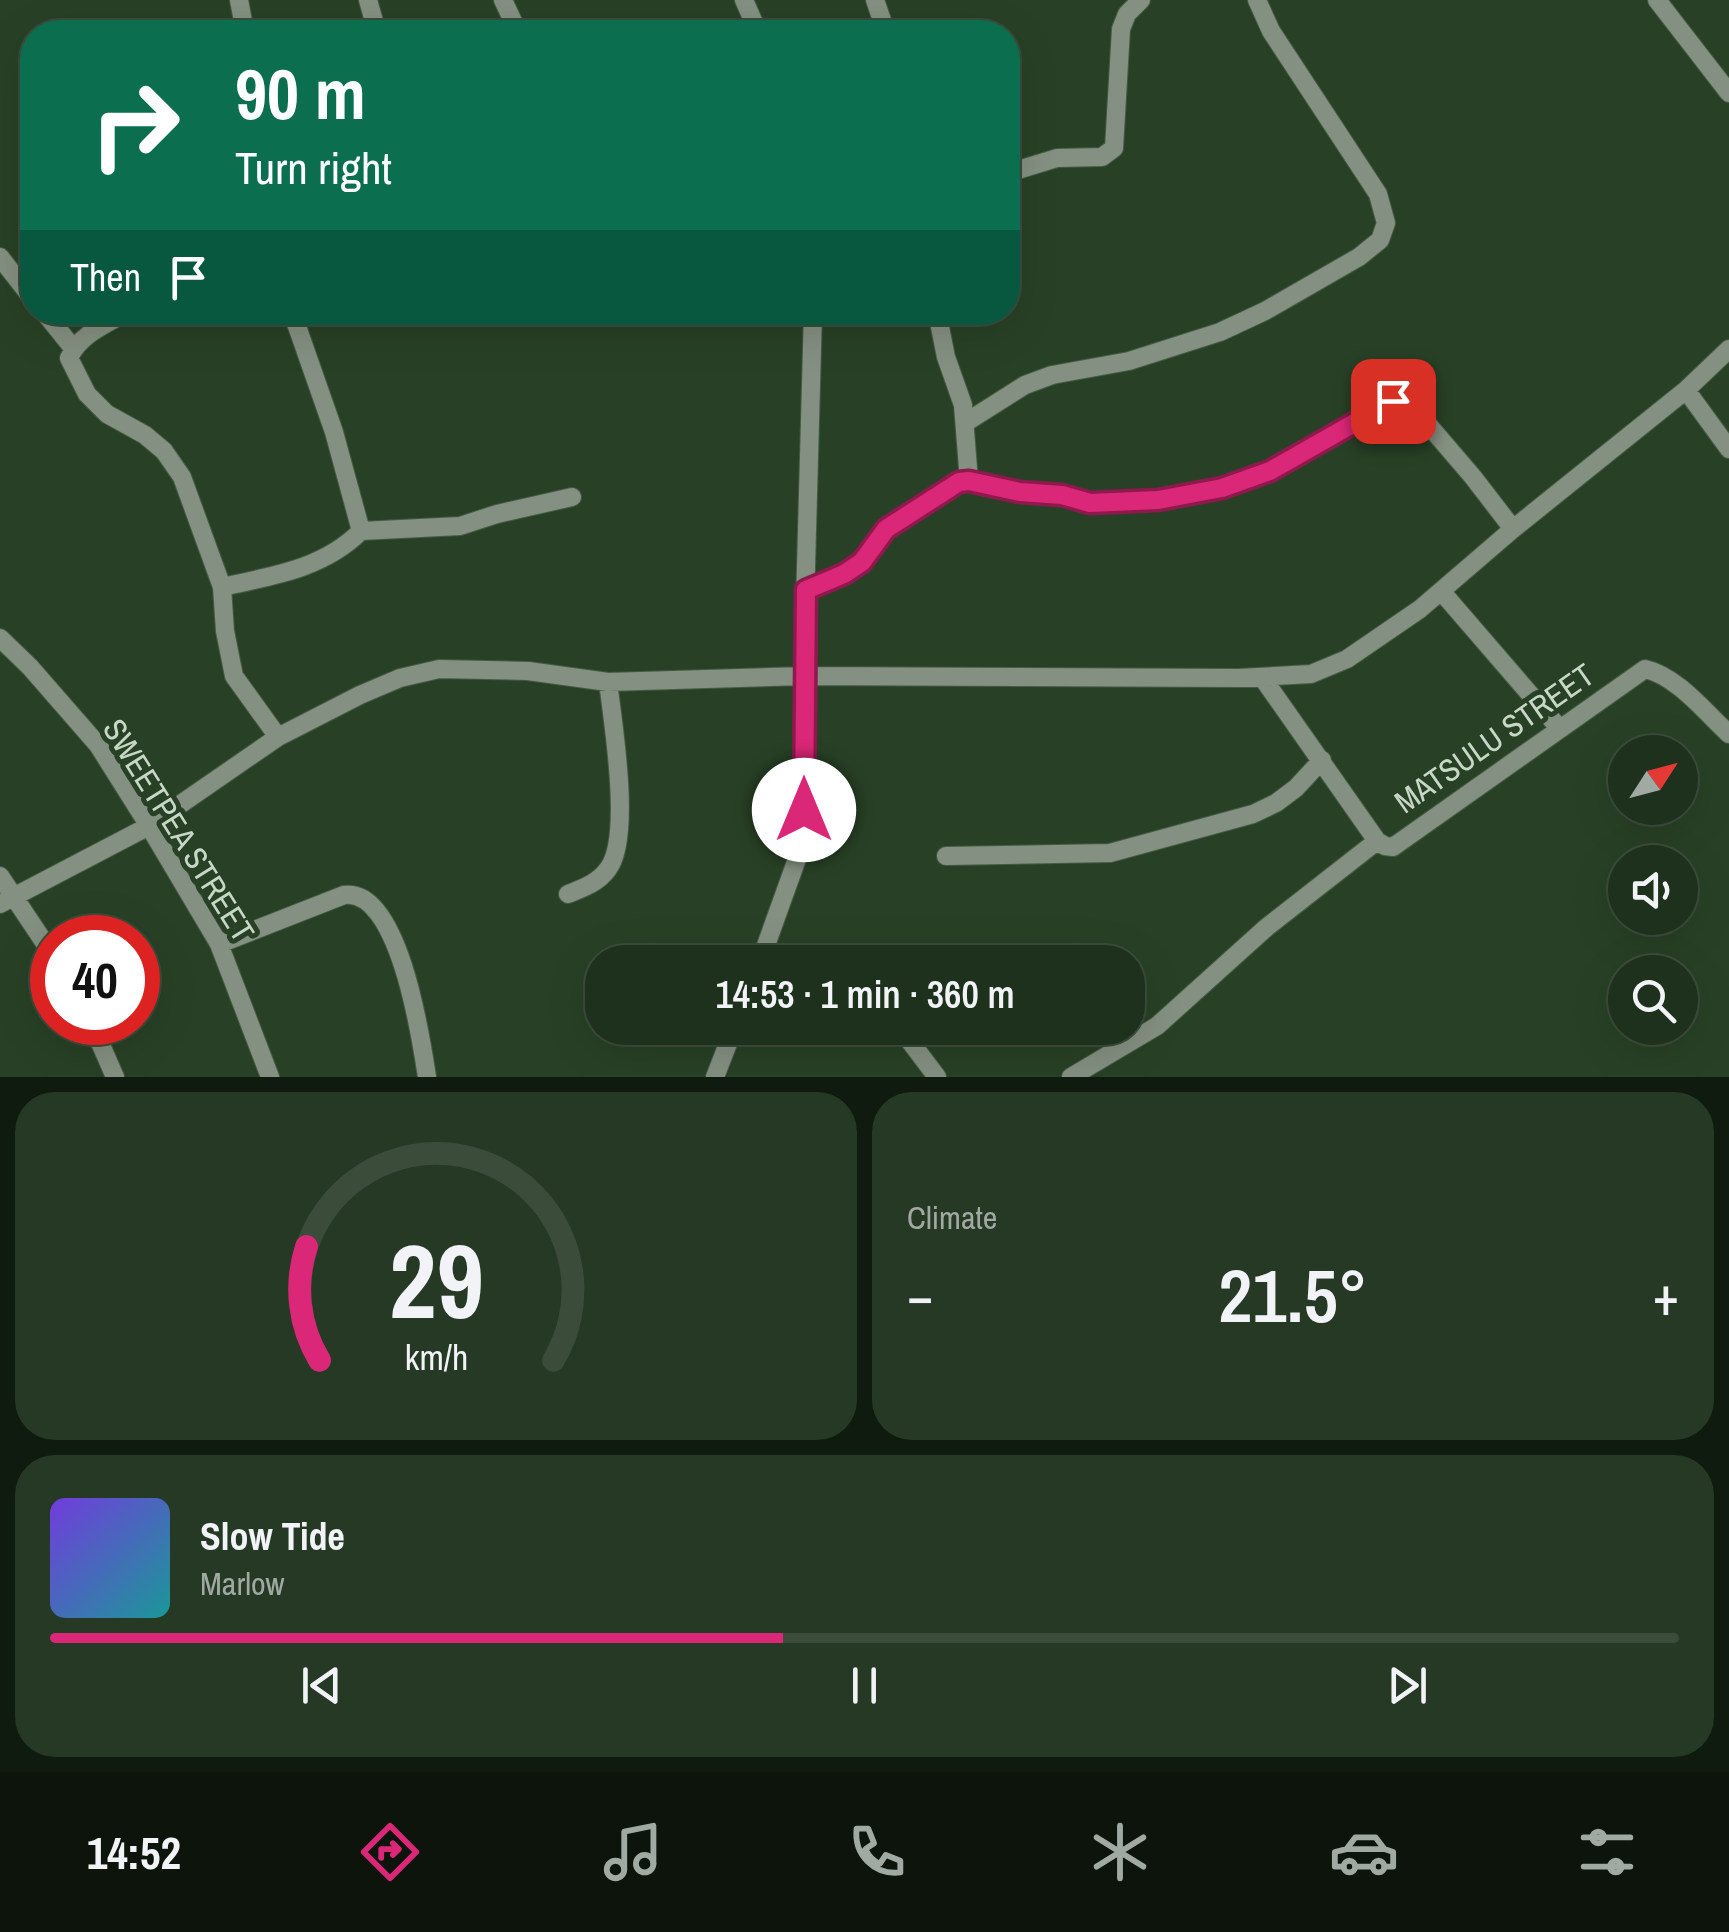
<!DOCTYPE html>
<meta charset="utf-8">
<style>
:root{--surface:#1e311c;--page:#263925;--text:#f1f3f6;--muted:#a1a9a3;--line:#3c4c3b;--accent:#db2777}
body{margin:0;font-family:"Archivo Narrow",sans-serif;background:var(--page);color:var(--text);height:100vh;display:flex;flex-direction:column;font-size:38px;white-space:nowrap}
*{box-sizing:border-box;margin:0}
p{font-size:32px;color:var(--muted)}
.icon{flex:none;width:55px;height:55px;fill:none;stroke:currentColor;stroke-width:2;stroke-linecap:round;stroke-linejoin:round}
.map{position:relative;height:1077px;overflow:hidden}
.details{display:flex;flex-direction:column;gap:15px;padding:15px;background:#101b0f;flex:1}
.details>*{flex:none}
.hud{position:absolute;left:20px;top:20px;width:1000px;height:305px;border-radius:40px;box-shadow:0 10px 40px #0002,0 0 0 2px var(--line);background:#0b6e4f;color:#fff;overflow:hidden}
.needle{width:65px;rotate:54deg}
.fabs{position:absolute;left:1608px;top:735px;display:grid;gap:20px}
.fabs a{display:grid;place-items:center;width:90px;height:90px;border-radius:50%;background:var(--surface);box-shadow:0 10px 40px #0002,0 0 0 2px var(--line);font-size:50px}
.speed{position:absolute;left:30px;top:915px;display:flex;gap:20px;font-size:50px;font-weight:700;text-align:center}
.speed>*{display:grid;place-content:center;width:130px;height:130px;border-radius:50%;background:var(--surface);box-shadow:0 10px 40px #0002,0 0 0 2px var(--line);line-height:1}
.speed .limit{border:15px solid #d22;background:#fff;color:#111}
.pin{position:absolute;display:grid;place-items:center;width:85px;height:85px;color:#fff;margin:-42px;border-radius:20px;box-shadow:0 5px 15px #0006}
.me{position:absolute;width:110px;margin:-55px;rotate:0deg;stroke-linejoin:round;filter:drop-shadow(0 0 8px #0008)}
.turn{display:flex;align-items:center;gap:35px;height:210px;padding:0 50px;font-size:45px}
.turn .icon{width:130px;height:130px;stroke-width:2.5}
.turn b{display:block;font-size:70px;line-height:85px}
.then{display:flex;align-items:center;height:95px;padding:0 50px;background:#0003;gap:20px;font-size:38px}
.big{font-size:75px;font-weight:600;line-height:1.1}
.details .widget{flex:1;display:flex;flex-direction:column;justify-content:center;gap:15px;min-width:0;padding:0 35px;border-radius:40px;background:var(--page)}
.details .dial{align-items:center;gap:0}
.dial svg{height:260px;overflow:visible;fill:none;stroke:var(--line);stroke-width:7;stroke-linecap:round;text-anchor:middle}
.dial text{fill:var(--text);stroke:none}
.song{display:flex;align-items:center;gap:30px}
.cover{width:120px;height:120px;border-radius:15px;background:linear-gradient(135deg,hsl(260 70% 55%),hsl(180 70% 35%))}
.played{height:10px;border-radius:5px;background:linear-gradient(90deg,var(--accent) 45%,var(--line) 45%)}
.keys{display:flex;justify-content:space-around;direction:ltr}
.heat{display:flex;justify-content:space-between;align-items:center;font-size:55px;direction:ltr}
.details .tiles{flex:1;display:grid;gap:15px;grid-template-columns:1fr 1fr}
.widget:last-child{grid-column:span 2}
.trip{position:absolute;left:585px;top:945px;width:560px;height:100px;border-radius:40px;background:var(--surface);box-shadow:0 10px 40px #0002,0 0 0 2px var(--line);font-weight:600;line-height:100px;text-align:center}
.menu{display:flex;height:160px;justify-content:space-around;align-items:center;background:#0c140b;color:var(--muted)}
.menu .icon{width:70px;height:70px}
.menu .selected{color:var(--accent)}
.menu b{font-size:45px;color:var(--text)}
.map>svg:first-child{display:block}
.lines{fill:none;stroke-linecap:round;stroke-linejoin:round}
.minor-casing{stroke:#455c43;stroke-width:20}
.minor{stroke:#849082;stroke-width:18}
.route-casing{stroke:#8e194d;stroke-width:25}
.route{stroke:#db2777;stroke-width:18}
.labels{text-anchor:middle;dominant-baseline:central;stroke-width:10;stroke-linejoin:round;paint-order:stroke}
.street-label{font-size:32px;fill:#c8d8c7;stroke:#284126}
</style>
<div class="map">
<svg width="1729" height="1077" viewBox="0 0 1729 1077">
<rect width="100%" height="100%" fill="#284126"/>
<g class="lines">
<defs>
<path id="minor" d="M239,0L245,32
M368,0L377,32
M503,0L518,32
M744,0L758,32
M875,0L886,32
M1657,0L1729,93
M1008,173L1057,158L1102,157L1114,148L1121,29L1127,14L1141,0
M0,257L32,298
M44,312L73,348
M127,312C106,324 79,335 69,358L87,394L107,414L145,435L164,451L182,477L222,587L225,631L234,676L278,737
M937,312L946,357L963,405L969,481
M1686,390L1729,449
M965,423L1025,385L1052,375L1129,361L1220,332L1265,311L1359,257L1380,240L1386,223L1378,194L1271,31L1257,0
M361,531L460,526L497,514L572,497
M222,587C272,576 323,569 361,531L334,432L292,312
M806,589L844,575L861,562L886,529L959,482L969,481L1019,492L1061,495L1090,503L1158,499L1222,488L1271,471L1393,401L1407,400L1473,477L1513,529
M1441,591L1560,729
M0,638L30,667L98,745L149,826L219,944L270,1077
M1262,677L1377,841
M1377,841L1385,846L1393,847L1645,669C1677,676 1706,713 1729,734
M946,856L1110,853L1253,814L1276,803L1296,788L1322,760
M0,876L52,954
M568,894C583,888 598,883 608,869C632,838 613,723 608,682
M0,904L149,826L278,737L360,695L400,678L439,669L528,671L608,682L803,676L1239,678L1311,674L1347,659L1420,609L1513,529L1686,390L1729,349
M219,944L344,895C399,887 421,1038 427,1077
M766,947L794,962
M760,962L797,859L804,810L803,676L813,312
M91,1022L115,1077
M900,1028L937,1077
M715,1077L734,1028
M1071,1077L1157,1026L1267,927L1377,841"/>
</defs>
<use href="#minor" class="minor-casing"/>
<use href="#minor" class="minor"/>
</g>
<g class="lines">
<defs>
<path id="route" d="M804,810L806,590L844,574L862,562L886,529L959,482L969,481L1020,492L1062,495L1090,503L1158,500L1222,488L1270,471L1393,401"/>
</defs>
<use href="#route" class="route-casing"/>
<use href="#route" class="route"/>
</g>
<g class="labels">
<g class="street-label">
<text transform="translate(1494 738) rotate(-35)">MATSULU STREET</text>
<text transform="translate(179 830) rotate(58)">SWEETPEA STREET</text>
</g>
</g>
</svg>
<div class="fabs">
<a><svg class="needle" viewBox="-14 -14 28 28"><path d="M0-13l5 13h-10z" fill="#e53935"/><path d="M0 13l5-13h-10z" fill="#a1a9a3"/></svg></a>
<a><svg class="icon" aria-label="sound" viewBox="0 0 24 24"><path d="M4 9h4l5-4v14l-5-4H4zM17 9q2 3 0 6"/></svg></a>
<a><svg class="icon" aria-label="search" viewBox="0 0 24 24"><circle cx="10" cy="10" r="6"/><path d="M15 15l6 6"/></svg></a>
</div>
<div class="speed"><div class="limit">40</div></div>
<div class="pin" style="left:1393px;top:401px;background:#d93025"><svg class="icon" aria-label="arrive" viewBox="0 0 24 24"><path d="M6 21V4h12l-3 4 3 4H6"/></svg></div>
<svg class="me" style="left:804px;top:810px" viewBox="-20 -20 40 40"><circle r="19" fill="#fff"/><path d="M0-13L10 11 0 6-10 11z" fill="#db2777"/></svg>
<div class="trip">14:53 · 1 min · 360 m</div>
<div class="hud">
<div class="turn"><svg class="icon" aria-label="right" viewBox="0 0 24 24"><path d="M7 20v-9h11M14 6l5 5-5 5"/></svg><div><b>90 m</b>Turn right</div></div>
<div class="then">Then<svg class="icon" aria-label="arrive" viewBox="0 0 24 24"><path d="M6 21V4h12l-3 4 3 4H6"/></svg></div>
</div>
</div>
<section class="details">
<div class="tiles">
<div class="widget dial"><svg viewBox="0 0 100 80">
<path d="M14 69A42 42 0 1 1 86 69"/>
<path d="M14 69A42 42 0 0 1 10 34" stroke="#db2777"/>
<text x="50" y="56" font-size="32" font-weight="700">29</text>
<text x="50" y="72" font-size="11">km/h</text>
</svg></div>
<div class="widget"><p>Climate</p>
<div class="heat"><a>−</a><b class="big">21.5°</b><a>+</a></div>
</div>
<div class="widget">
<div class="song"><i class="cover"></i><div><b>Slow Tide</b><p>Marlow</p></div></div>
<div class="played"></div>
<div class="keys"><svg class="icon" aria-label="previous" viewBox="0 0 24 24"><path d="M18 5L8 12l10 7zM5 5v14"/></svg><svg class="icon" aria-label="pause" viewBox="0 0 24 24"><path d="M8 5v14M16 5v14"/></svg><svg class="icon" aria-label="next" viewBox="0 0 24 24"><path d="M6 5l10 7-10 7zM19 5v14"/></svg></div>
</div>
</div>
</section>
<nav class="menu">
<b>14:52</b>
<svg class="icon selected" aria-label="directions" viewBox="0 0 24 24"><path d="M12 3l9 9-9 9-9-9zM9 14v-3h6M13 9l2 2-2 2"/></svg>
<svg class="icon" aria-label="music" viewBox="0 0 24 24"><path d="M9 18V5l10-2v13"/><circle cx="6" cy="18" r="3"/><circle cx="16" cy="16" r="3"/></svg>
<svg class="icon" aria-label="phone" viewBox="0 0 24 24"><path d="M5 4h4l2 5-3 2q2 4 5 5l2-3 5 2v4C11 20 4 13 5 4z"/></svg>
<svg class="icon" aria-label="climate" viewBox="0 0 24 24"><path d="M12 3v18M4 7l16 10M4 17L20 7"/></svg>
<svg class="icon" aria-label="car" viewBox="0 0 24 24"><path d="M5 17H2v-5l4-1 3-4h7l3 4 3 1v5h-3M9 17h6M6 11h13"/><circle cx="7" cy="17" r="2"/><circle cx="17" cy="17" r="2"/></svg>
<svg class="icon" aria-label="filters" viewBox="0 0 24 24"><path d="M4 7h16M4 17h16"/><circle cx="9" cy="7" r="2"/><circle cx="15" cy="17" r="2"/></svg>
</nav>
